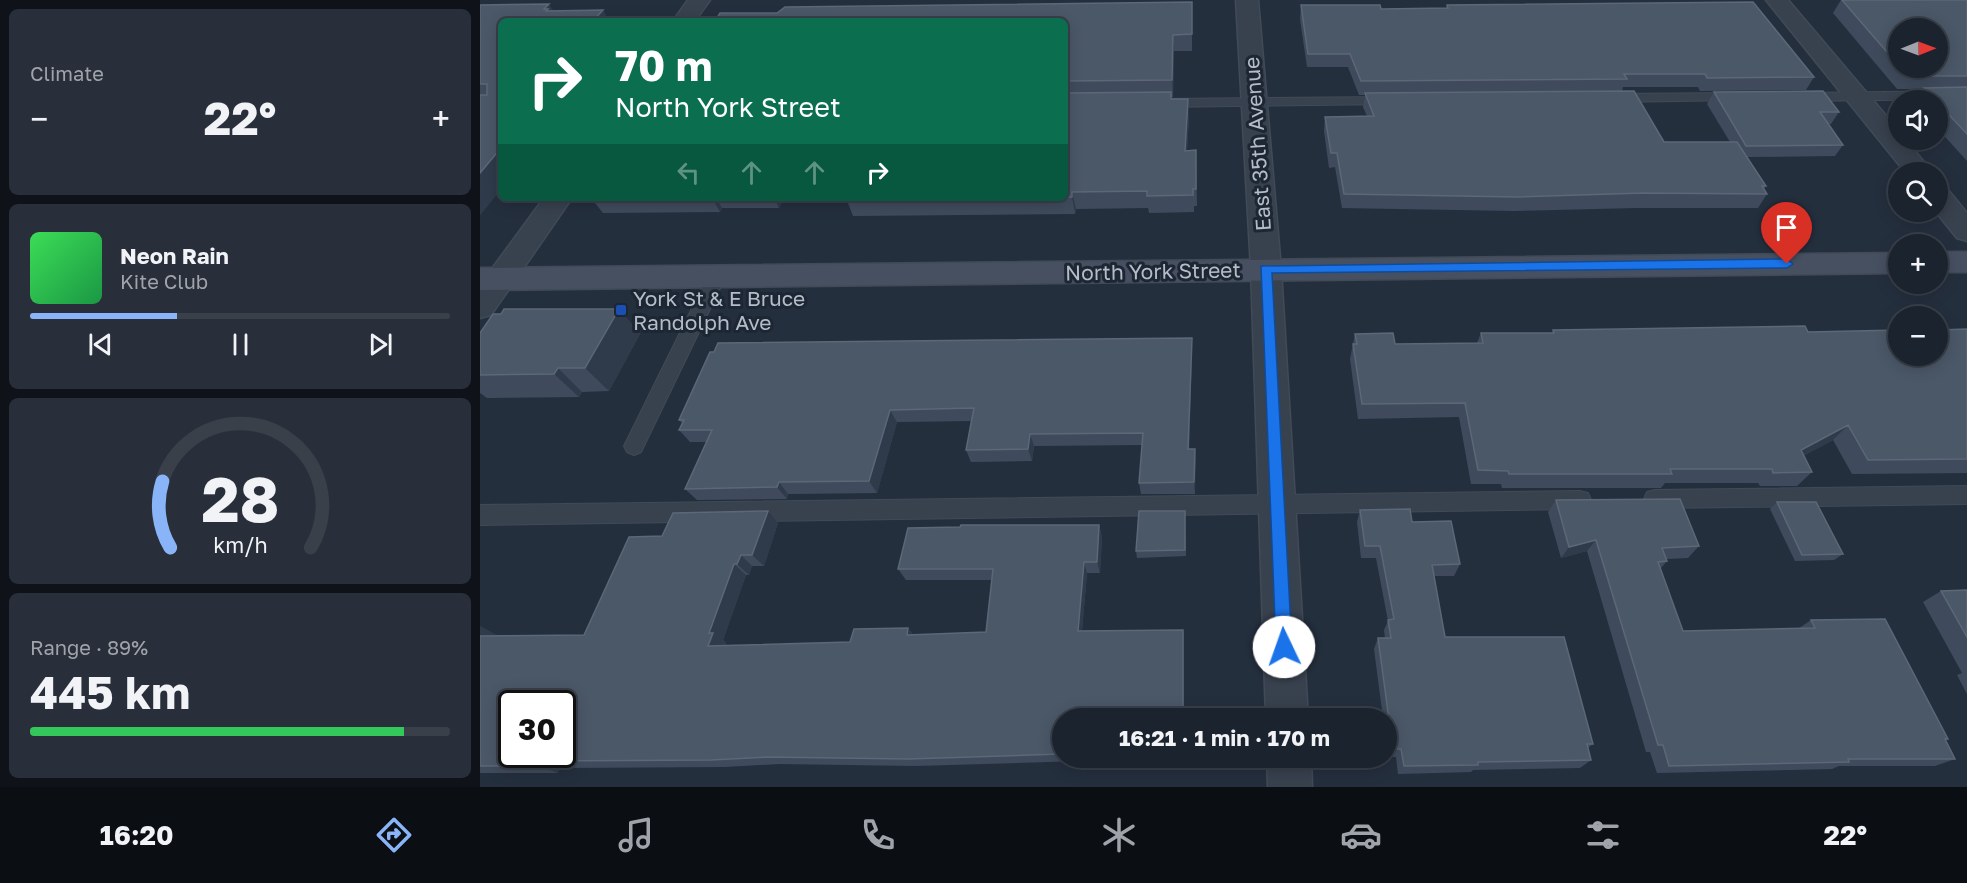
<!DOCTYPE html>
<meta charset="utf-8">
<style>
:root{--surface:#1b232e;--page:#282f3a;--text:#f1f3f6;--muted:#a0a4aa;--line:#39404a;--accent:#8ab4f8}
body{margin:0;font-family:"Golos Text",sans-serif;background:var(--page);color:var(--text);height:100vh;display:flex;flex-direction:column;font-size:22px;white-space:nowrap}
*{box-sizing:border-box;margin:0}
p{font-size:20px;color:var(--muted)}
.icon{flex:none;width:33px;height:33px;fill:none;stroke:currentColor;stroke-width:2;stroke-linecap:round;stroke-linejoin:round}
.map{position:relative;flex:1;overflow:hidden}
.drawer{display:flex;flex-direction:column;gap:9px;padding:9px;background:#0f1319;width:480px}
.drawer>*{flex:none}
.banner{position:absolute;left:18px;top:18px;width:570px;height:183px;border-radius:9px;box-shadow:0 3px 15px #0003,0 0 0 2px var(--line);background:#0b6e4f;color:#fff;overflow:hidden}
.needle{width:39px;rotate:89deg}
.controls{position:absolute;left:1408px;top:18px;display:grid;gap:12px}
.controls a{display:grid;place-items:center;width:60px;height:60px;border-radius:50%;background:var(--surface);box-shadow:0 3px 15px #0003,0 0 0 2px var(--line);font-size:30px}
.speed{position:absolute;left:18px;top:690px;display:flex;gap:12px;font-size:30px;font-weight:700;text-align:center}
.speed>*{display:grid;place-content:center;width:78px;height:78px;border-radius:50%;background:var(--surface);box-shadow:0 3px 15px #0003,0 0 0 2px var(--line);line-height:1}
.speed .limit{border:3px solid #111;border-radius:9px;background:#fff;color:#111}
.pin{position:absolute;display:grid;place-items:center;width:51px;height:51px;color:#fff;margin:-62px -26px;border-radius:50% 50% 50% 0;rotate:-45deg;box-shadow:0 0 6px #0007}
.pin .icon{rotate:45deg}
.me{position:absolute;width:66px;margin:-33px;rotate:357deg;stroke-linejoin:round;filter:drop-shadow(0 0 4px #0008)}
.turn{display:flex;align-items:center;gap:21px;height:126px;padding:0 18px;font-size:27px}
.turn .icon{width:78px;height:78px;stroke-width:2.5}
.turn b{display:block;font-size:42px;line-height:51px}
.lanes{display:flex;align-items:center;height:57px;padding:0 18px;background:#0003;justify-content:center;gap:30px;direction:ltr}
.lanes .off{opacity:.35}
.big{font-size:45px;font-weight:700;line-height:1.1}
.drawer .widget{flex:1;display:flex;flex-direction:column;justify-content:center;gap:9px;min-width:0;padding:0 21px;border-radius:9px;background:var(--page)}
.drawer .dial{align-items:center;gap:0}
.dial svg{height:156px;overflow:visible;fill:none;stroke:var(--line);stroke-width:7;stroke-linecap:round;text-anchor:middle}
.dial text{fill:var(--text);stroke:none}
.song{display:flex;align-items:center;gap:18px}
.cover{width:72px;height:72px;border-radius:9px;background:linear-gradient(135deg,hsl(130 70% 55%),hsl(140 70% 35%))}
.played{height:6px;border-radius:3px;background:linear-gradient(90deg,var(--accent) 35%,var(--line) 35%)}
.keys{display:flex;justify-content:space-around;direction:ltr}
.heat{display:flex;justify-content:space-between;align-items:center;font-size:33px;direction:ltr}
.charge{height:9px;border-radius:4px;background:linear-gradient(90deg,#34c759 89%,var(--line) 0)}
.trip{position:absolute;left:572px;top:708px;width:345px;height:60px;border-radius:30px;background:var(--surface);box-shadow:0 3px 15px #0003,0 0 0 2px var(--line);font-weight:700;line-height:60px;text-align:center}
.dock{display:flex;height:96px;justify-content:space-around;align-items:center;background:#0b0e12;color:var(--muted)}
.dock .icon{width:42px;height:42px}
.dock .selected{color:var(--accent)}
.dock b{font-size:27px;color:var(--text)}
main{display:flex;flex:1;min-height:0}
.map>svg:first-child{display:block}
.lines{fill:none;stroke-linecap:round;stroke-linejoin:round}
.service-casing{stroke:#414a57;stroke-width:2}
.minor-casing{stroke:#414a57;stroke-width:3}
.tertiary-casing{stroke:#414a57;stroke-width:3}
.secondary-casing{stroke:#414a57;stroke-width:3}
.service{fill:#38414e;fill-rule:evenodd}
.minor{fill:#38414e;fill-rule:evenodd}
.tertiary{fill:#38414e;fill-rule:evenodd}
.secondary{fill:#465061;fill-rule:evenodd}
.wall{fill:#3f4b5c;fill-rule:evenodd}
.shaded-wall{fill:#2f3b4b}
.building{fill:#4b5868;stroke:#5c6777;stroke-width:1.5;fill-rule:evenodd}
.route{fill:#1a73e8;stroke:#114b97;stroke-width:1.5}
.transit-dot{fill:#1a4fb4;stroke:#1d2633;stroke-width:2}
.labels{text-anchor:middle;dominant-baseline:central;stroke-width:6;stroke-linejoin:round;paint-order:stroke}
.street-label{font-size:21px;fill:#b4bcc9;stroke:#1d2633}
.poi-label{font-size:21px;fill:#b4bcc9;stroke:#1d2633;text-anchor:start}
</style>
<main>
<section class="drawer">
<div class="widget"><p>Climate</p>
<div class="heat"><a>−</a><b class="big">22°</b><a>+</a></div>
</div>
<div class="widget">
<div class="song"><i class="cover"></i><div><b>Neon Rain</b><p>Kite Club</p></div></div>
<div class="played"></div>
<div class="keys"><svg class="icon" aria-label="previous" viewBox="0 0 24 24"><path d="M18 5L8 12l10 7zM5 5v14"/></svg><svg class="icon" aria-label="pause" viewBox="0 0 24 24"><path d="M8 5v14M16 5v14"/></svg><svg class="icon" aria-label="next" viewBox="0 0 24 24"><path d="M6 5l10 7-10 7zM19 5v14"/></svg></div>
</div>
<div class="widget dial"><svg viewBox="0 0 100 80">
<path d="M14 69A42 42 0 1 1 86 69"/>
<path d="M14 69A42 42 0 0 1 10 35" stroke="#8ab4f8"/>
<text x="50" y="56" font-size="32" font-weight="700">28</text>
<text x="50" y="72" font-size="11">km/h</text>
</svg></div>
<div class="widget"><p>Range · 89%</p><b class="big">445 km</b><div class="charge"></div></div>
</section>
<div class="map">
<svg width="1487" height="787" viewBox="0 0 1487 787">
<rect width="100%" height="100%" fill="#242f3e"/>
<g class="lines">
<defs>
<path id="service" d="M1487,91V99L1322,101L1315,97L1322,93Z
M1256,93L1263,97L1261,100L1133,102L1126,98L1133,94Z
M911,97L918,101L916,104L683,107L676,103L683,99Z
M237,270L246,276L161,452L154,455L147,452L144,446L147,440L228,276Z
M1487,486V504L1175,508L1167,506L1164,499L1167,492L1175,490Z
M1100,491L1108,493L1111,500L1108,507L1100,509L0,525V505Z"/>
<path id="minor" d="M756,0H778L801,269L828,718H786L771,269Z
M1286,0H1308L1419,131V140H1426L1452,172H1425Z
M1458,187L1468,190L1487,213V241L1477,238L1456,212H1458Z
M787,758H831L832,787H788Z"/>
<path id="tertiary" d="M208,0H230L215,21H193Z
M64,198H92L11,315L0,318V285Z"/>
<path id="secondary" d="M1458,252H1487V272H1458Z
M1419,253V273L0,290V268Z"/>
</defs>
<use href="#service" class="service-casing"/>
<use href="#minor" class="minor-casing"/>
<use href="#tertiary" class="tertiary-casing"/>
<use href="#secondary" class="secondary-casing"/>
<use href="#service" class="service"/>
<use href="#minor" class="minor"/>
<use href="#tertiary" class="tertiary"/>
<use href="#secondary" class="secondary"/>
</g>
<path class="wall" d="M1361,0H1487V161L1458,129V100H1434L1443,89H1417L1353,13ZM1419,28L1458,68H1419Z
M712,2V51H694L693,97H691L692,99L709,116L707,151L716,150L717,206H714V212L669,213L668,208L596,209L595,214L373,216L366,198H585V21L297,13Z
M0,5L73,11L123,10L129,21H21V189L0,215Z
M821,5L901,9L966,8L967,5L1334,77L1326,90L1220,91L1218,87H1143L1142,91L1184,142H1250L1227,104L1234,92L1359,112L1351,124H1348L1363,145L1355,156L1267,157L1286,186L1284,189L1287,194L1278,208H1156L1033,211L862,208L855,167L849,168L844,131L845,117L887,116L883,107L885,95H879L868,67H827L820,19Z
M111,198H304L299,208H242L240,212L123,213Z
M139,309L160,334L129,391L102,392L99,397L7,398L0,393V333Z
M1487,329V473L1372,474L1353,440L1323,456L1332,472L1317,486H1280L1278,483H1185L1181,488H1022L1021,484H991L979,417L878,419L870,359L875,334L915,344L997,343L1001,333H1072L1073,330L1328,332Z
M712,351L709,449H715V494H661L659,483L662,445L554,446L552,461L491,462L486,450L491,421L417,422L397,493L308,494L307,499L217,500L205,489L226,442H210L199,430L202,423L199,420Z
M1076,500L1219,546L1208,558L1186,559L1187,561L1180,569L1203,631L1318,629L1331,620L1468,739L1465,740L1475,759L1455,766H1359L1352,769L1177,773L1170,752H1166L1107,551L1081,558L1068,512Z
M1297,502L1363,554L1354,560L1315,561L1290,509Z
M880,510L932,522L980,564L974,576H954L965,637L1113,744L1108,748L1111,760L1100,768L993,770L991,772L918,774L916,757H908L906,742V718H903L894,649L898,638H905L904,630L908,621L896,558H881L877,522Z
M705,511L706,556L657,558L656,551Z
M298,523L284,566H272L269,575H266L243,640L246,643L245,646L370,642L428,628L433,635L506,632L512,580H426L418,569L619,525L622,537L620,573H607L602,631L703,630L704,640V718H582V758H699L436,766L300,764L245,767L80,768L78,773H0V626L16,635H15H104L182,536Z
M1487,590V694L1477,675L1482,673L1443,602L1461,591Z"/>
<path class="shaded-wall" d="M69,4L80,21L64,9Z
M123,10L129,21H114V20Z
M693,35L694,51L693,97L692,80Z
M708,99L709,116L706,168L705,151Z
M21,148V189L0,215V173Z
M592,192L596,209L595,214L592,197Z
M232,198H236L242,208L240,212Z
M294,198H304L299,208Z
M139,309L160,334L129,391L105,368Z
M712,338V351L709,461L708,449Z
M78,368L102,392L99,397L74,374Z
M410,410L417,422L397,493L389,481Z
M1368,425L1353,440L1306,465L1321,450Z
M550,434L554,446L552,461L548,449Z
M715,449L716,461L715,494L714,482Z
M299,482L308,494L307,499L297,487Z
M288,511L298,523L284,566L272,555Z
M619,525L622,537L620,573L617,562Z
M1116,540L1107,551L1081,558L1089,547Z
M261,555L272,566L269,575L257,564Z
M604,562L607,573L601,641L598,631Z
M254,564L266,575L243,640L246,643L242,656L228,646L229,633Z
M0,626L16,635L10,645L0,640Z
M428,628L436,638L427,635Z
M703,630L704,640V718H703Z
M61,761L80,768L78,773L59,766Z"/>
<path class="building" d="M1362,0H1487V76H1427L1420,68H1458V28H1419V66Z
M712,2V34L693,35L692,80L585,81V21H235L240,13H297L305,7Z
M1273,2L1334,77L1227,78L1225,74H1144L1147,79L881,81L870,54H828L821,5H900L901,9L968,8L967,5Z
M69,4L64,9H68L66,11L123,10L114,20H117L116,21H21V148L0,173V95H7V84H0V5Z
M1487,87V134L1458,103V100H1455L1444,88Z
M1154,91L1184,142H1257L1286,186H1282L1287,194L1163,193L1038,197L864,194L857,153H851L845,117L894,116L885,93Z
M1343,91L1359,112H1340L1363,145L1266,146L1234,92Z
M691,92V99H708L705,151L716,150V189H713V195L667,196V191L592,192V197H585V93Z
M366,198H457L365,199Z
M24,309H139L105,368H78L74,374L0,375V333L13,314H21Z
M1325,326L1328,332L1419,330V356H1458V330L1487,329V459L1388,460L1368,425L1321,450L1332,472L1293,473L1292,469H1190L1192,474H1029L1028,471L998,470L985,403L882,404L873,344H877L875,334L913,333L915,344L1003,343L1001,333H1074L1073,330Z
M712,338L708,449H715L714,482L659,483L663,433L550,434L548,449L486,450L494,408L410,410L389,481L299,482L297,487L205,489L232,430H199L204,420H199L230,352H234L238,343Z
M1200,499L1219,546L1182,548L1187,561L1178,562L1203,631L1335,628L1331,620L1405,619L1468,739H1465L1475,759H1368L1369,762L1189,766L1183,745H1178L1116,540L1089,547L1076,500Z
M1297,502H1336L1363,554L1322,555Z
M930,509L932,522L971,521L980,564L952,565L965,637H1084L1113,744H1107L1111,760L998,762V765L924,766L921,749H913L898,638H911L908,620L914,619L900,546H885L880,510Z
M288,511L272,555H261L257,564H254L229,633H233L228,646L370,642L374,629L428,628L427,635L506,632L513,569H418L428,528L480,527L481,525H619L617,562H604L598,631L703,630V718H582V754L428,759L287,757L231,760L61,761L59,766H0V636L104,635L149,537L182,536L193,513ZM32,704H82V754H32Z
M659,511H705V550L656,551Z
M1487,590V637L1461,591Z"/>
<path class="route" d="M1307,259L1313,264L1307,268L792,273L812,647L810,653L804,656L798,653L796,647L781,266Z"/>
<rect class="transit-dot" x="135" y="304" width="12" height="12" rx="3"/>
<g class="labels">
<g class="street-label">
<text transform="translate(777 144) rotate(-94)">East 35th Avenue</text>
<text transform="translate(673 271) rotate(-1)">North York Street</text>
</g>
<g class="poi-label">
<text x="153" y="298">York St &amp; E Bruce<tspan x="153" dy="24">Randolph Ave</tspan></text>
</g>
</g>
</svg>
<div class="controls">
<a><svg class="needle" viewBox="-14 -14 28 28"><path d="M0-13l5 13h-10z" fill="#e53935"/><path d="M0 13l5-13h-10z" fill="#a0a4aa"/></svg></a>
<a><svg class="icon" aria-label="sound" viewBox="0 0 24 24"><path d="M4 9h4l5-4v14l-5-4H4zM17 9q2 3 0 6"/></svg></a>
<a><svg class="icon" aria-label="search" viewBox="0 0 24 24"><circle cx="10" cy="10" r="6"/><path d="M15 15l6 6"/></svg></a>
<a>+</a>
<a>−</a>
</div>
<div class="speed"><div class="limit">30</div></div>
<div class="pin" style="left:1307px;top:264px;background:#d93025"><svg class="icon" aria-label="arrive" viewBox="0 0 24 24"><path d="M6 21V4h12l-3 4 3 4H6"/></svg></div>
<svg class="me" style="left:804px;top:647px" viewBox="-20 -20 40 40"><circle r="19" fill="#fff"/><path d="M0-13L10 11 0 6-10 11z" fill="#1a73e8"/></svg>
<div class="trip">16:21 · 1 min · 170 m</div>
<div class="banner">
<div class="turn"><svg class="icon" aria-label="right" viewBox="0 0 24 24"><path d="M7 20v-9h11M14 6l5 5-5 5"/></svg><div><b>70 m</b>North York Street</div></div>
<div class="lanes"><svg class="icon off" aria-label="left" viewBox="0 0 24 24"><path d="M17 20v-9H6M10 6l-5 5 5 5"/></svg><svg class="icon off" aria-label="ahead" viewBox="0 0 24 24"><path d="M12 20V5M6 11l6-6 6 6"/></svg><svg class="icon off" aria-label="ahead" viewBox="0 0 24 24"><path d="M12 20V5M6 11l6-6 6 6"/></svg><svg class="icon" aria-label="right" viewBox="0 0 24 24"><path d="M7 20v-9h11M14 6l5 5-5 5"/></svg></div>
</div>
</div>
</main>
<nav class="dock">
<b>16:20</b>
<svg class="icon selected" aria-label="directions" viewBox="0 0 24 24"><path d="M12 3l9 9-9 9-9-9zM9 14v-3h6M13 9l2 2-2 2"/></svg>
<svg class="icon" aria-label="music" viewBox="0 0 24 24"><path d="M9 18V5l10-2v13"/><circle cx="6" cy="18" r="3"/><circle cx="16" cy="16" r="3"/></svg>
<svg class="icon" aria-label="phone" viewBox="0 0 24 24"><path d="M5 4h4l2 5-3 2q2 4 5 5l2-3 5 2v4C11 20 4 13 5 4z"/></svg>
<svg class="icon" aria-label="climate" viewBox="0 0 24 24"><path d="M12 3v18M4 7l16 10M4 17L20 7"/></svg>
<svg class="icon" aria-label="car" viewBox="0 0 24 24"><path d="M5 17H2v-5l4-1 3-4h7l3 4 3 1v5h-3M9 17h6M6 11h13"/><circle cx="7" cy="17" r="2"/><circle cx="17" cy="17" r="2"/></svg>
<svg class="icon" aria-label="filters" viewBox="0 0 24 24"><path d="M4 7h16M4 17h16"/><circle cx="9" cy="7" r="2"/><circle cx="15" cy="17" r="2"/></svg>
<b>22°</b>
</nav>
